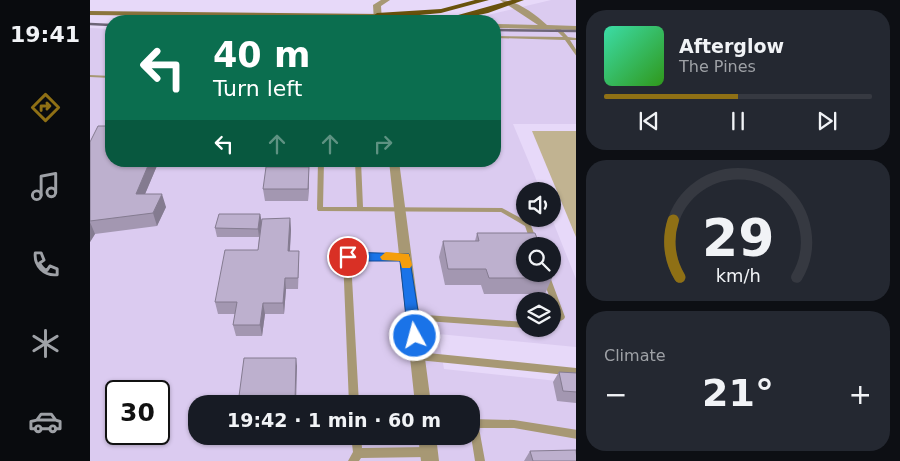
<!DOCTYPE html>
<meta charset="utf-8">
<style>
:root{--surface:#171b24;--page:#242831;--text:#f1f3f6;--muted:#9ea1a6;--line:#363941;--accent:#8f7015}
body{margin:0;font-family:"DejaVu Sans",sans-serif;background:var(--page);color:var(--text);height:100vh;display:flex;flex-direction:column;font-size:19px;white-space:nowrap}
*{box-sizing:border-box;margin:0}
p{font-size:16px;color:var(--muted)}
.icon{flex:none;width:28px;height:28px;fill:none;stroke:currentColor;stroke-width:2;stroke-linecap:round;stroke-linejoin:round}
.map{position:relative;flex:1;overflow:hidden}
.drawer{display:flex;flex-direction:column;gap:10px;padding:10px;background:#0d0f14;width:324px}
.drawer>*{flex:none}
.banner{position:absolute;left:15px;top:15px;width:396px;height:152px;border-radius:20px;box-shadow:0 1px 4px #0004;background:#0b6e4f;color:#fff;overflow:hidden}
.buttons{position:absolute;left:426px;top:182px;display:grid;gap:10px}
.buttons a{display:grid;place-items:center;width:45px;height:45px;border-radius:50%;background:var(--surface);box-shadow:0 1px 4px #0004;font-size:25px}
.speed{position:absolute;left:15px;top:380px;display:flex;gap:10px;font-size:25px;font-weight:700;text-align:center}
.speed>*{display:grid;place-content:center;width:65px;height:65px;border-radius:50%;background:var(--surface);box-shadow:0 1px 4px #0004;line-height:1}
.speed .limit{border:2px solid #111;border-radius:8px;background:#fff;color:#111}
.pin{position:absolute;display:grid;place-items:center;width:42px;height:42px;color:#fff;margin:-21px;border:2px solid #fff;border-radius:50%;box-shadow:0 1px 5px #0007}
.me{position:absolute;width:55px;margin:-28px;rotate:353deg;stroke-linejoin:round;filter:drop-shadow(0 0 4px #0008)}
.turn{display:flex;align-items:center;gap:18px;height:105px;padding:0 25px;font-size:22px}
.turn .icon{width:65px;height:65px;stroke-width:2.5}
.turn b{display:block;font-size:35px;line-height:42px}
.lanes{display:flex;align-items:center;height:48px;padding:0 25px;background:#0003;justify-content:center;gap:25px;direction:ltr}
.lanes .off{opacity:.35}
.big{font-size:38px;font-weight:700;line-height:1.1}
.drawer .widget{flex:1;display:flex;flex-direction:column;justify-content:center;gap:8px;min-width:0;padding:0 18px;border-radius:20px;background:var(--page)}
.drawer .dial{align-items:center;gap:0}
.dial svg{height:130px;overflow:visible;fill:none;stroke:var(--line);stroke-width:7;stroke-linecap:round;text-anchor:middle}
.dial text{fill:var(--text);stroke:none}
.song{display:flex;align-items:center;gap:15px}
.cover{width:60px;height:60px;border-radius:8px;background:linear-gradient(135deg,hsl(160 70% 55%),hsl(110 70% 35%))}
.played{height:5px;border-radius:2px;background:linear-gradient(90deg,var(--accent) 50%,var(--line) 50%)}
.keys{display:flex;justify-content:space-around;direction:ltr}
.heat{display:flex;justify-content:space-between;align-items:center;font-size:28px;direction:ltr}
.trip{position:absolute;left:98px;top:395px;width:292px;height:50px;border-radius:20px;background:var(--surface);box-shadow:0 1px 4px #0004;font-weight:700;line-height:50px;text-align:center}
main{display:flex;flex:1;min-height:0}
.menu{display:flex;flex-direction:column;width:90px;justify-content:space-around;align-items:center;background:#090b0e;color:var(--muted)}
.menu .icon{width:35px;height:35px}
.menu .active{color:var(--accent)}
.menu b{font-size:22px;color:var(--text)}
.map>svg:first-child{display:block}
.built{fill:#dbcbf0;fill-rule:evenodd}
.green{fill:#c1b391}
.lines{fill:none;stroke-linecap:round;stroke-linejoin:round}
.service{fill:#a79874;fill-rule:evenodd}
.minor{fill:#a79874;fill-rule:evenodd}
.tertiary{fill:#a79874;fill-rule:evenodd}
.secondary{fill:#8b753d;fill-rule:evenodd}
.trunk{fill:#69520c;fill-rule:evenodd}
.rail{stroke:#6d6577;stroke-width:2.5}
.wall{fill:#a397b1}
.shaded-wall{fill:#847b90}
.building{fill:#bdb0ce;stroke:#847b90}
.route{fill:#1a73e8;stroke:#114b97}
.slow{fill:#f59e0b}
</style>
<main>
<nav class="menu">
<b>19:41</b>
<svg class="icon active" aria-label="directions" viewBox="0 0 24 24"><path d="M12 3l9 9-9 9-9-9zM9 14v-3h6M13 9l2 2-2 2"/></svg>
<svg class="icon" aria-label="music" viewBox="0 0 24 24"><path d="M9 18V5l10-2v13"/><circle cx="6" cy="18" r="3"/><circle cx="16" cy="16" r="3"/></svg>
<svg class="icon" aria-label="phone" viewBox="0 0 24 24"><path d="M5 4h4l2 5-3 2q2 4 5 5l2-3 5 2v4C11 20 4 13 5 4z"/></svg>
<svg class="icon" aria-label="climate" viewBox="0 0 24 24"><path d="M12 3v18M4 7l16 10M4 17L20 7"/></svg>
<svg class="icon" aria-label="car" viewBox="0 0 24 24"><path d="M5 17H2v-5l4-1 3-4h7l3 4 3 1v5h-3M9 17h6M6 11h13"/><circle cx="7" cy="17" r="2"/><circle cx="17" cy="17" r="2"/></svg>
</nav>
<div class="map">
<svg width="487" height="461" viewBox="0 0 487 461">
<rect width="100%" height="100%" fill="#e7d9f9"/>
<path class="built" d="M461,0H486V124H423L451,191H435V219H462L486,279V347L348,334L354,369L486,383V461H0V28L21,29V161H405V21H372ZM435,246H462V274H435ZM435,301H462V329H435ZM26,391H69V434H26ZM106,404H381V436H106Z"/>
<path class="green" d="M442,131H486V237Z"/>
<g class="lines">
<path class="service" d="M464,26H468L478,37L487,38V40H480L487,51V57L475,40L405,38V36L473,37L464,28Z
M0,75L21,76V78L0,77Z
M228,161H234L233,207H267L265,161H271L273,207L412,208L440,223L449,246H442L435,226L411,212L228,211L227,209Z
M257,254H315L318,255L319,257L318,259L315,260H261L269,404H259L253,257L254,255Z
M451,274H459L475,317L474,319L462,326V318L467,316L462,305V301H461Z
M322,314L435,322V328L322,320L319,319L318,317L319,315Z
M328,352L487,368V376L328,360L325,359L324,356L325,353Z
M381,419L424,420L487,430V439L424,428H389L395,461H385L381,436Z
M261,436H271L272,448L337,447L340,449L342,452L340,455L337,457L271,458L269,461H258L263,452Z"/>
<path class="minor" d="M410,0C427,0 445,14 457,25L487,26V30L405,28V24L448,25Z
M299,161H309L341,404H325Z
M328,436H346L349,461H331Z"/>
<path class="tertiary" d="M291,0H300L291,6L292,21H284L283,5Z"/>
<path class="secondary" d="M0,11L287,14L291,16L287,18L0,15Z"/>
<path class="trunk" d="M385,0H399L351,13L287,19L283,16L287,13L351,9Z
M422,0H434L398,13L365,20L361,17Z"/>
<path class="rail" d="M0,24L21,25
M405,30L487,31"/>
</g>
<path class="wall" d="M0,142L21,161H69L55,194L76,207L67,226L5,234L0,242Z
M86,161H163L162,167L112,165Z
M219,167V180L218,201H175L173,189Z
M170,214L171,222L200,218L201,230L200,251H209V262L208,289H196L194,314H175L172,336H146L143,325L145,314H128L125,302L168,250L169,237H127L125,228Z
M387,233L462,278L455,294H394L391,285H355L349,257L353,241H385Z
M469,372L487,373V403L467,401L463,382Z
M440,451L487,461H434Z"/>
<path class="shaded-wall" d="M60,161H69L50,206L46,194Z
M219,167V180L218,201V189Z
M72,194L76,207L67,226L63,213Z
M170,214L172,222L169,237L168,229Z
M200,218L201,230L199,262L198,251Z
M0,222L5,234L0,242Z
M195,278L196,289L194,314L193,303Z
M173,303L175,314L172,336L170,325Z
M206,358L207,366L206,404H205Z"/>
<path class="building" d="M8,126H21V161H60L46,194H72L63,213L0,221V142Z
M176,167H219L218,189H173Z
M129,214H170L168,229L125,228Z
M200,218L198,251H209L208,278H195L193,303H173L170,325H143L147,302H125L135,250H168L172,219Z
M387,233H445L450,246H435V274H460L462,278H399L396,269H358L353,241H389Z
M154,358H206L205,404H148Z
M469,372L487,373V392L473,391Z
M486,450L487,461H443L440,451Z"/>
<path class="route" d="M258,252L319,254L332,336L330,341L325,342L320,341L318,336L310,261H258L252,257Z"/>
<path class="slow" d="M296,252L319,254L322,265L320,268H312L310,261L292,260L290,257Z"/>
</svg>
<div class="buttons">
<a><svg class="icon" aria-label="sound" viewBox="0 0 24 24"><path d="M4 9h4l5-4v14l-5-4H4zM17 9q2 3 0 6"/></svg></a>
<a><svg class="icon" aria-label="search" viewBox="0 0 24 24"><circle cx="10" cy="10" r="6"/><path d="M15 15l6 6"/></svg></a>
<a><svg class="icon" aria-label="layers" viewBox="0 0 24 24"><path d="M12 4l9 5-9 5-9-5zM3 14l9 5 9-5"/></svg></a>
</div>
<div class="speed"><div class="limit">30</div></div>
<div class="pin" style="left:258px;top:257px;background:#d93025"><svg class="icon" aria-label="arrive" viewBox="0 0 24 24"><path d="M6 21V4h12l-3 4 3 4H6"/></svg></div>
<svg class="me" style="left:325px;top:336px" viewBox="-20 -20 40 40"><circle r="17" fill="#1a73e8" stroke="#fff" stroke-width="3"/><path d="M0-11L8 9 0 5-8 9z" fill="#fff"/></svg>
<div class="trip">19:42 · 1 min · 60 m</div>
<div class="banner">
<div class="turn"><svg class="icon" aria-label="left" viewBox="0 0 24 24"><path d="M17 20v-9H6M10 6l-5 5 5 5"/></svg><div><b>40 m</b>Turn left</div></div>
<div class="lanes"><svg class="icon" aria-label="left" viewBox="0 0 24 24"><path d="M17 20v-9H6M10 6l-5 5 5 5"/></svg><svg class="icon off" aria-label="ahead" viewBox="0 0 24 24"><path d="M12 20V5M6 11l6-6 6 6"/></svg><svg class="icon off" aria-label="ahead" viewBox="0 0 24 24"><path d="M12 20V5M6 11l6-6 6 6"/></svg><svg class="icon off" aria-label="right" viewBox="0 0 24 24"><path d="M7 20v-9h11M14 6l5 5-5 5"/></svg></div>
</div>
</div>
<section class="drawer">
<div class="widget">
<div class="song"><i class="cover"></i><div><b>Afterglow</b><p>The Pines</p></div></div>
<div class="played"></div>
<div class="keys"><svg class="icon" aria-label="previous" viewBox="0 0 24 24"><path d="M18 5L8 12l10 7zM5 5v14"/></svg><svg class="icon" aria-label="pause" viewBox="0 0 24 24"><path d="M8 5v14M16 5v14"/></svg><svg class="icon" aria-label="next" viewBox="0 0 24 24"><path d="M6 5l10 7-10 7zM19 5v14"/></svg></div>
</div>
<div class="widget dial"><svg viewBox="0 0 100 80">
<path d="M14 69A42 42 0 1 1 86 69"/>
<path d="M14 69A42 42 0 0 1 10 34" stroke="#8f7015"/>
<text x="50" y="56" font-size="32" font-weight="700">29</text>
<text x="50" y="72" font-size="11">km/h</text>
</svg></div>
<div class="widget"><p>Climate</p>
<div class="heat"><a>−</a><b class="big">21°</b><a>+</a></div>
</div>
</section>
</main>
